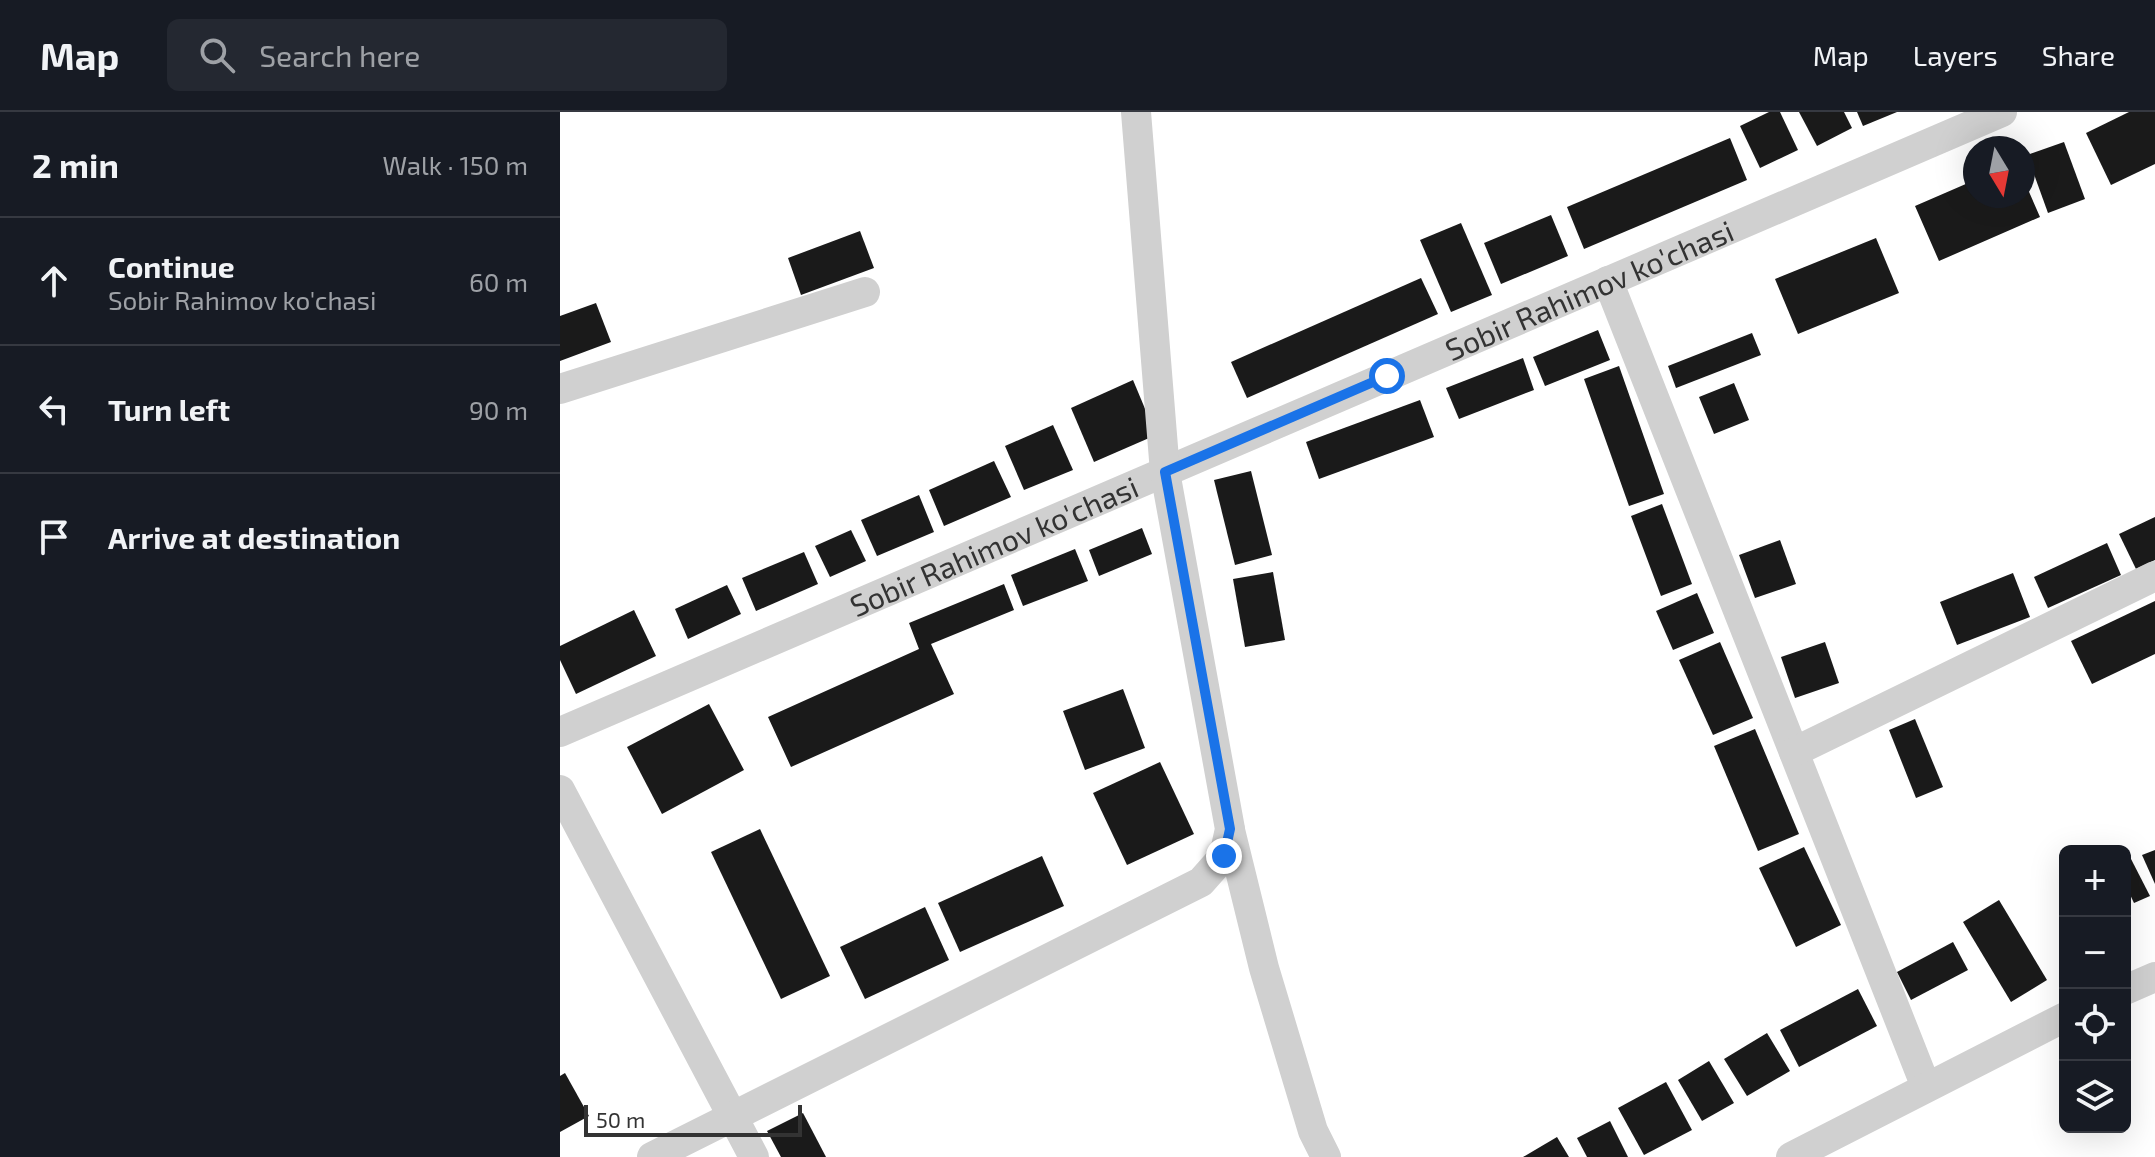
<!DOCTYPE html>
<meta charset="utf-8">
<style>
body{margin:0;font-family:"Exo 2",sans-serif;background:#242831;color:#f1f3f6}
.controls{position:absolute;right:24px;bottom:24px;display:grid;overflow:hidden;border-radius:12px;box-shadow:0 8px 32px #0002}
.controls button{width:72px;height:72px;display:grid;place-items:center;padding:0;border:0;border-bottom:2px solid #363941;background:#171b24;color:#f1f3f6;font:40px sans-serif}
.compass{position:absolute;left:1403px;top:24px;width:72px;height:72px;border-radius:50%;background:#171b24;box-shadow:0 8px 32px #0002;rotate:170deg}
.scale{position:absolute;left:24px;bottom:20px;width:218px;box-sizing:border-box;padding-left:8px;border:4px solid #333;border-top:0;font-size:22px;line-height:28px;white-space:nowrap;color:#333;-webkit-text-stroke:6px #fff;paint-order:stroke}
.stop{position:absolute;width:24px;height:24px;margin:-18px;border:6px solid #1a73e8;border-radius:50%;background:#fff}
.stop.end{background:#1a73e8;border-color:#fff;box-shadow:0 2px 8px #0008}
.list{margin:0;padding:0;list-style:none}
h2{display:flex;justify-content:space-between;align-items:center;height:104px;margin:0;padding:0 32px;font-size:34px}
h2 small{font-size:26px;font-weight:400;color:#9ea1a6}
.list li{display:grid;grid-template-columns:52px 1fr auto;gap:24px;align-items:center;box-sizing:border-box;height:128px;padding:0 32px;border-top:2px solid #363941}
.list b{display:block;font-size:30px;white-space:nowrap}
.list p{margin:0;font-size:26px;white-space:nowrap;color:#9ea1a6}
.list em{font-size:26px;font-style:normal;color:#9ea1a6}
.icon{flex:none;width:44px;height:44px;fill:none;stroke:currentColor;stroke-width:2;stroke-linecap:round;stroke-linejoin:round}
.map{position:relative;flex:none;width:1595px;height:1045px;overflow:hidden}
header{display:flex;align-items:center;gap:48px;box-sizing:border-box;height:112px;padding:0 40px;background:#171b24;border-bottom:2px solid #363941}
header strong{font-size:38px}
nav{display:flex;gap:44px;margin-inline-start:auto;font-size:28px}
.search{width:560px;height:72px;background:#242831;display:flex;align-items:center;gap:20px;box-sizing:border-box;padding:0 28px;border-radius:12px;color:#9ea1a6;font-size:30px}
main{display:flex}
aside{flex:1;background:#171b24}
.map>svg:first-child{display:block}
.building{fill:#1a1a1a}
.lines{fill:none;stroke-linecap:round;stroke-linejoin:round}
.minor{stroke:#d0d0d0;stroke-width:30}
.route{stroke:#1a73e8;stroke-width:10}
.labels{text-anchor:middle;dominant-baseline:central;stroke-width:8;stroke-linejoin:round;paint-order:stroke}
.street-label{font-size:30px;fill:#333;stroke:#fff}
</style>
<header>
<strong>Map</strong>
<div class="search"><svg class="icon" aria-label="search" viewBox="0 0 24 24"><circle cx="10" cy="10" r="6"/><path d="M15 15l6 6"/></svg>Search here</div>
<nav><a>Map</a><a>Layers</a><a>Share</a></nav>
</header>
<main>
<aside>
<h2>2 min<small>Walk · 150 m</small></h2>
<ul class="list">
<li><svg class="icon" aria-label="ahead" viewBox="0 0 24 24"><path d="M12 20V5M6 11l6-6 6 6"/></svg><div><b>Continue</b><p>Sobir Rahimov ko'chasi</p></div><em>60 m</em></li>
<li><svg class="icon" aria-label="left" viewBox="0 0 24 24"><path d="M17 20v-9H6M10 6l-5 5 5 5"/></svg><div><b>Turn left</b></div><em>90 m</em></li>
<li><svg class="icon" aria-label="arrive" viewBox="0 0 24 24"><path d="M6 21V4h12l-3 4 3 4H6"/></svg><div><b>Arrive at destination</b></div></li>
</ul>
</aside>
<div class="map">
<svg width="1595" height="1045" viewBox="0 0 1595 1045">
<rect width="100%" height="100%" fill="#fff"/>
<g class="building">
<path d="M1209,0H1220L1238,38L1200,56L1180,14Z"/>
<path d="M1239,0H1284L1292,16L1257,34Z"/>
<path d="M1297,0H1337L1303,14Z"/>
<path d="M1569,0H1595V52L1551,73L1526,21Z"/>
<path d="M1170,26L1187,68L1024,137L1007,95Z"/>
<path d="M1504,30L1525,87L1488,101L1467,43Z"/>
<path d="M1463,66L1480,105L1379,149L1355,94L1415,68V84H1463Z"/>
<path d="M991,103L1008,144L941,172L924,131Z"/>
<path d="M901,111L932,183L891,200L860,128Z"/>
<path d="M300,119L314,156L241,183L228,146Z"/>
<path d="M1316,126L1339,181L1238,222L1215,167Z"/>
<path d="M861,166L878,202L687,286L671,250Z"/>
<path d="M36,191L51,230L0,249V204Z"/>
<path d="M1038,218L1050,248L985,274L973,245Z"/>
<path d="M1192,221L1201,243L1116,276L1108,254Z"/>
<path d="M963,246L974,278L899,307L886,276Z"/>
<path d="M1059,254L1104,382L1069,394L1024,267Z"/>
<path d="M573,268L596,323L534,350L511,296Z"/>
<path d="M1174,271L1189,308L1154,322L1139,285Z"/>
<path d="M860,288L874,325L759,367L746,330Z"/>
<path d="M493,313L513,358L464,378L445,334Z"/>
<path d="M434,349L451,385L384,414L369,378Z"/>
<path d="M691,359L712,443L675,453L654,368Z"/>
<path d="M359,383L374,420L317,444L301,408Z"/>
<path d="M1102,392L1132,472L1101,484L1071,404Z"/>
<path d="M1595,405V448L1576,457L1559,422Z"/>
<path d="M582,416L592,442L539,464L529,438Z"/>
<path d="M291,418L306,449L270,465L255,434Z"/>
<path d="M1220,428L1236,472L1195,486L1179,443Z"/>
<path d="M1547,431L1561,463L1488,496L1474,465Z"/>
<path d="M515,437L528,469L463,494L451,463Z"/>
<path d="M244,440L258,472L196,499L182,466Z"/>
<path d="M713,460L725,528L685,535L673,467Z"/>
<path d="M1453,461L1470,505L1397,533L1380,490Z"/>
<path d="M444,472L454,498L371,532L394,582L231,655L208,605L359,537L349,511Z"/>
<path d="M167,473L181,502L128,527L115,497Z"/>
<path d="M1137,481L1154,521L1113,538L1096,499Z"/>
<path d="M1595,489V542L1532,572L1511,529Z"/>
<path d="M74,498L96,544L16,582L0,548V534Z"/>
<path d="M1160,530L1193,606L1153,623L1119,548Z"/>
<path d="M1265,530L1279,571L1235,586L1221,545Z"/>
<path d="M563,577L585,636L525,658L503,599Z"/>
<path d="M149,592L184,658L102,702L67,635Z"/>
<path d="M1355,607L1383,675L1356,686L1329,618Z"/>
<path d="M1195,617L1239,722L1198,739L1154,634Z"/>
<path d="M600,650L634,722L567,753L533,681Z"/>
<path d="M200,717L270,864L221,887L151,740Z"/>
<path d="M1244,735L1281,813L1236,835L1199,756Z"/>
<path d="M1595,738V772L1582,743Z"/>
<path d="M482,744L504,794L400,840L378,791Z"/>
<path d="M1570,745L1590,784L1574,791L1565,772V748Z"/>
<path d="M1439,788L1487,868L1451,890L1403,810Z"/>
<path d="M365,795L389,848L305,887L280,835Z"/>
<path d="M1393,830L1408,858L1351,888L1337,860Z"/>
<path d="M1298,877L1317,914L1239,955L1220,918Z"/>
<path d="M1207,921L1230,959L1187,984L1164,947Z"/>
<path d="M1149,949L1174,991L1142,1009L1118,968Z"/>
<path d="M5,961L29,1004L0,1020V964Z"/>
<path d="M1106,970L1132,1018L1084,1043L1058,996Z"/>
<path d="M243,1001L266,1045H221L207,1019Z"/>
<path d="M1050,1009L1068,1045H1027L1017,1026Z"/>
<path d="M997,1025L1009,1045H963Z"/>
</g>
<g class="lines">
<g class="minor">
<path d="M1048,169L1366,975"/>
<path d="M0,277L305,180"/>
<path id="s1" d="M0,620L1442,0"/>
<path d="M1234,640L1595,464"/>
<path d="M0,678L194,1045"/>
<path d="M670,718L704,856L753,1019L766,1045"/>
<path d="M1565,878L1595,865"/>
<path d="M92,1045L641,770L664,744L670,717L605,360L576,0"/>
<path d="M1231,1045L1505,905"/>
</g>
</g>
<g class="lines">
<path class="route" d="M664,744L670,717L605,360L827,264"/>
</g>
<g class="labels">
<g class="street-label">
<text stroke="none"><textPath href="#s1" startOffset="1120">Sobir Rahimov ko'chasi</textPath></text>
<text stroke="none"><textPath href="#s1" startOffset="472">Sobir Rahimov ko'chasi</textPath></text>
</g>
</g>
</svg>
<div class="controls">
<button>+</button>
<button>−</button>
<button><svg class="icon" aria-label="locate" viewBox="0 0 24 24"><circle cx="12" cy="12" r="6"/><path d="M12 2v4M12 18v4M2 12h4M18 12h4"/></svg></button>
<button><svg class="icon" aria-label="layers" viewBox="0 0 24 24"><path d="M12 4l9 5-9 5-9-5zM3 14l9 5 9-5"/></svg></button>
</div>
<svg class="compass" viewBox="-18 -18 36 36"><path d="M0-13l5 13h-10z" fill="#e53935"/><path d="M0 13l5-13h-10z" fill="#9ea1a6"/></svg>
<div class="scale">50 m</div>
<div class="stop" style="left:827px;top:264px"></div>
<div class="stop end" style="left:664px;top:744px"></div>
</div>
</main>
